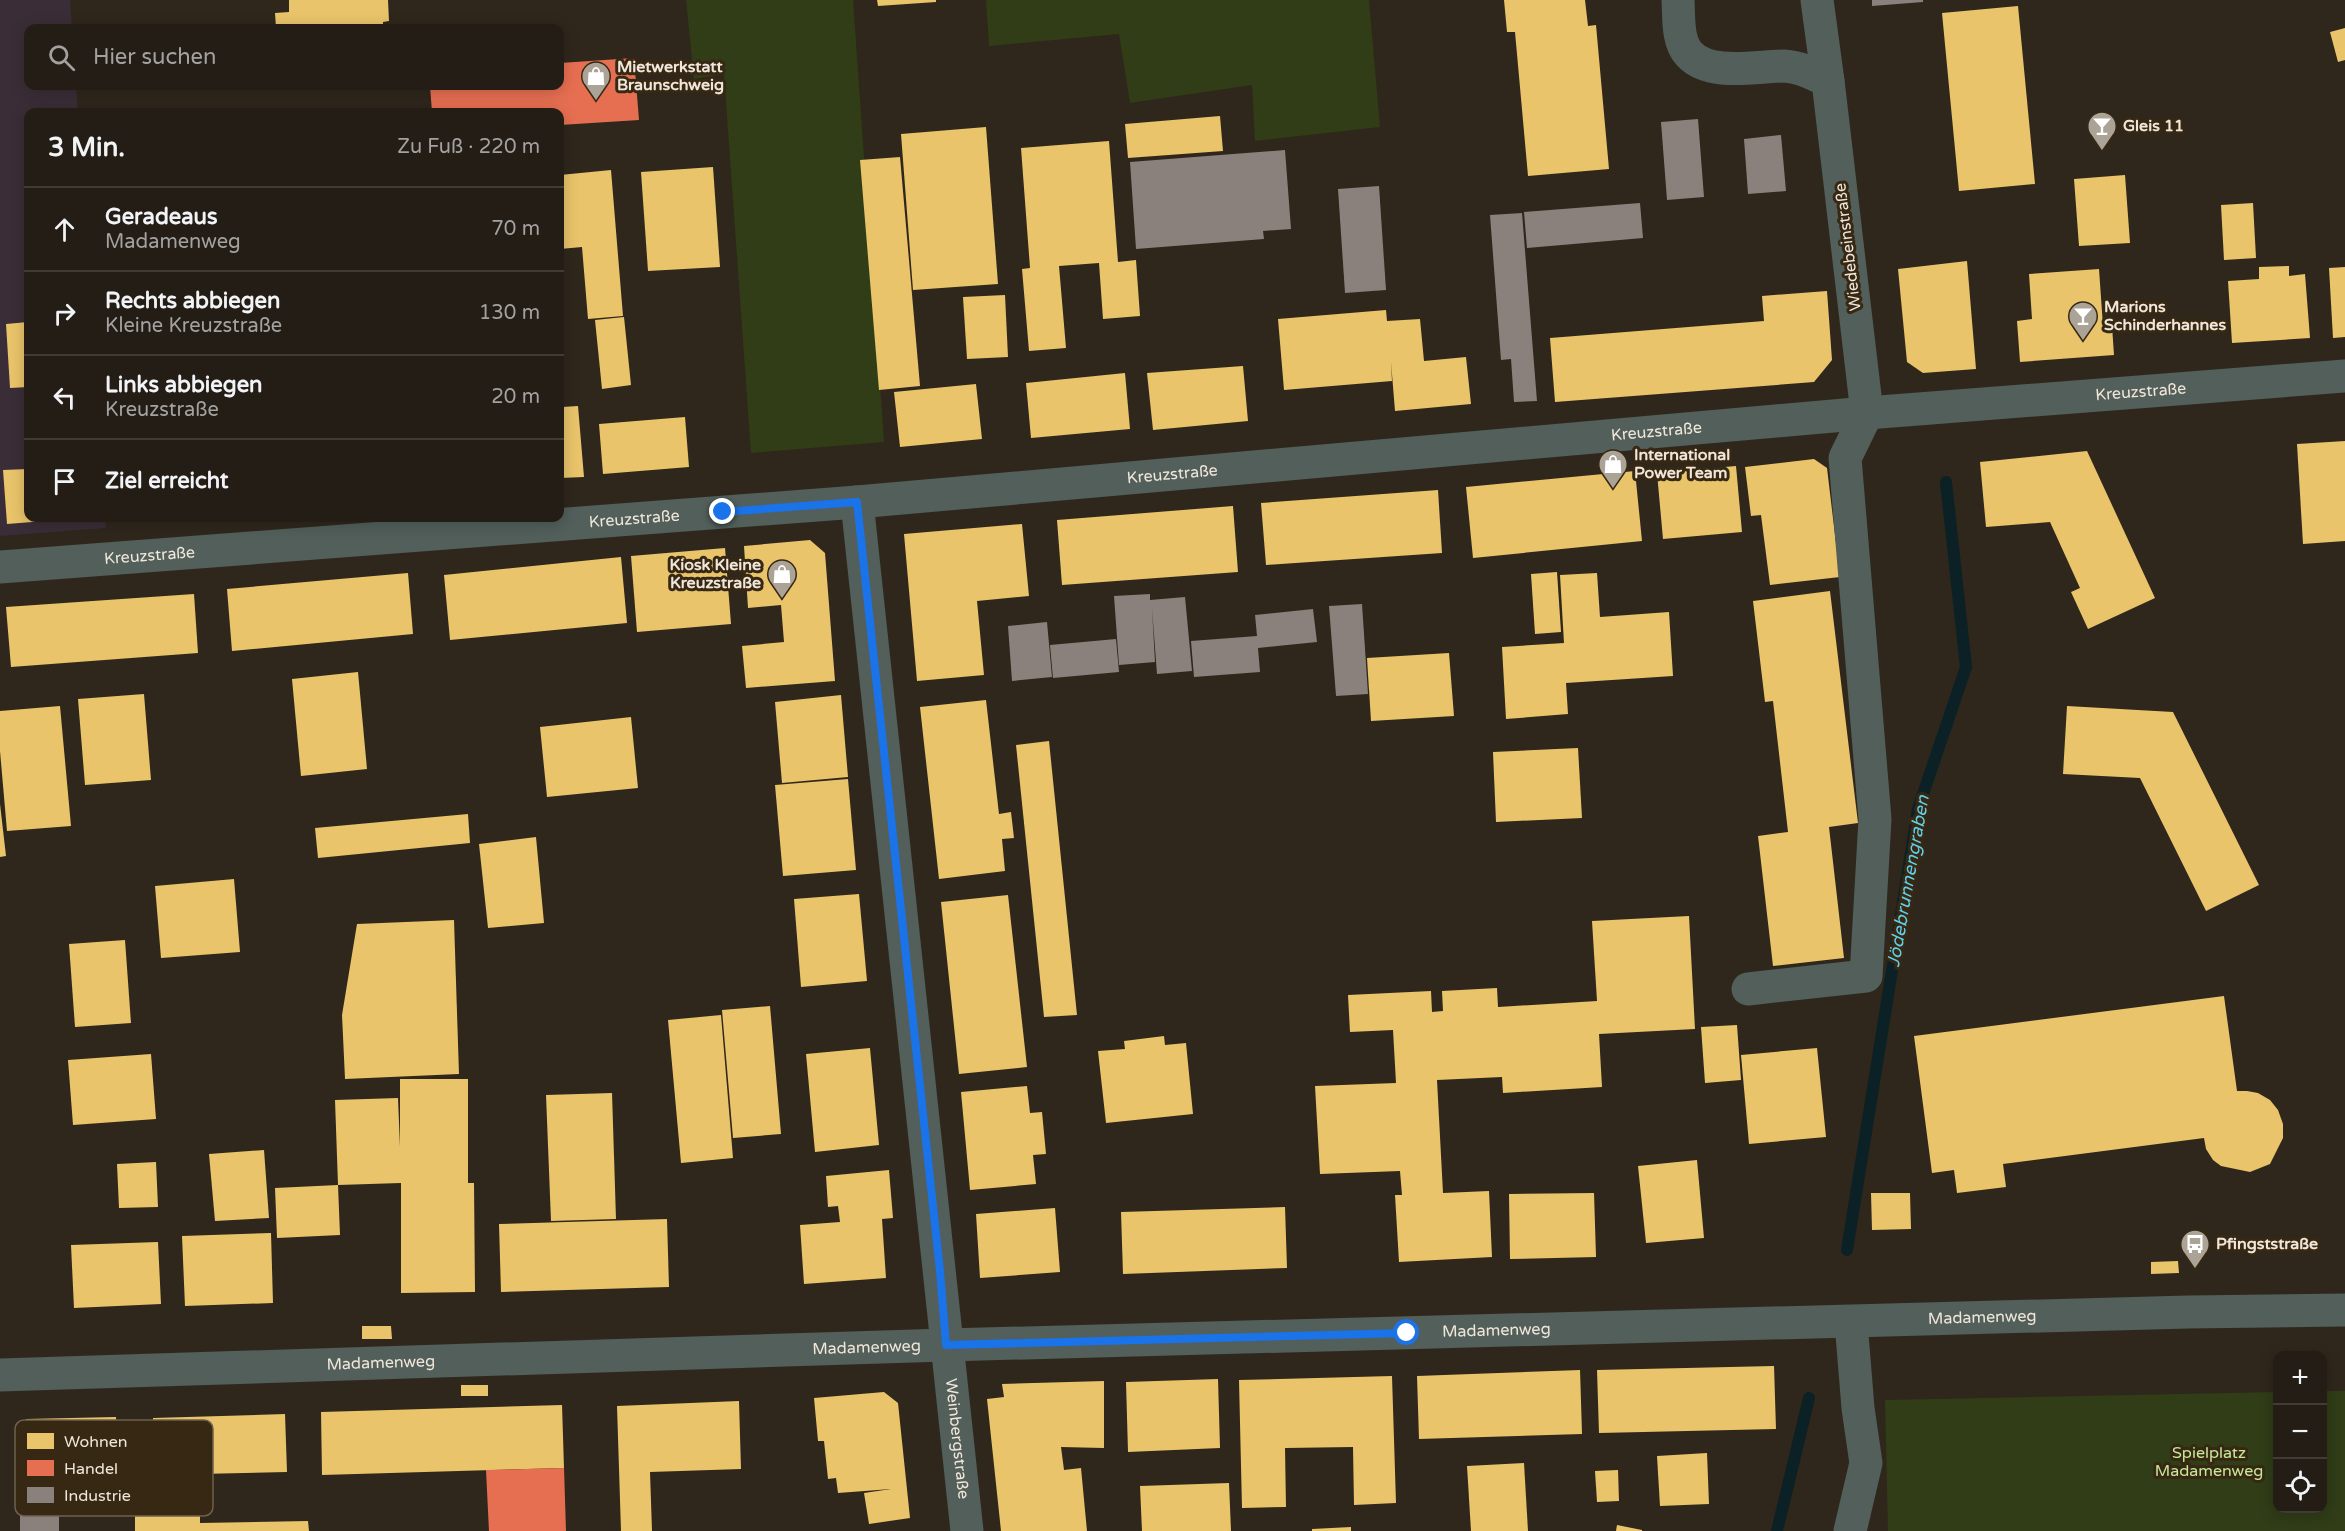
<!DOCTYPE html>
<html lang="de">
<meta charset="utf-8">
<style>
body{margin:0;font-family:"Varela Round",sans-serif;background:#2b261e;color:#f1f3f6}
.controls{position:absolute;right:18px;bottom:18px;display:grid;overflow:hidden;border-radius:12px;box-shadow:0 3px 15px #0003}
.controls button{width:54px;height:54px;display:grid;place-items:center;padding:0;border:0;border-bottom:2px solid #403b34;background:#231d15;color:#f1f3f6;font:30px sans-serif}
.stop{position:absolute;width:18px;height:18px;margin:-14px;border:4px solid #1a73e8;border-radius:50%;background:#fff}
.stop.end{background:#1a73e8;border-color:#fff;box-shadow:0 2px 6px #0008}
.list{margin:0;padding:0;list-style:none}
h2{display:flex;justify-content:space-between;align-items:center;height:78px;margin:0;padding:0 24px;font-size:26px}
h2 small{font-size:20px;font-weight:400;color:#a3a2a0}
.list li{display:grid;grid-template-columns:39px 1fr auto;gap:18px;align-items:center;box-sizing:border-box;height:84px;padding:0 24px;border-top:2px solid #403b34}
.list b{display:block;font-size:22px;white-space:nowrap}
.list p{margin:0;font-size:20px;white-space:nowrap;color:#a3a2a0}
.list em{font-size:20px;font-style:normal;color:#a3a2a0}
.icon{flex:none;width:33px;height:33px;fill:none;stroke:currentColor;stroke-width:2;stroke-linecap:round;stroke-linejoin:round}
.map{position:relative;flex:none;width:2345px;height:1531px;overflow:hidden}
.search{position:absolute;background:#231d15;box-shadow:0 3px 15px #0003;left:24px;top:24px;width:540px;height:66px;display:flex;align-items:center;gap:15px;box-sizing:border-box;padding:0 21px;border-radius:12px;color:#a3a2a0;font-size:22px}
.panel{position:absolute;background:#231d15;box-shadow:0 3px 15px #0003;left:24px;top:108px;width:540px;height:414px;border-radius:12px}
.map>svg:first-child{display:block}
.industrial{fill:#3a2d37}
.green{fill:#303d17}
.homes{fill:#e9c46a}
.shops{fill:#e76f51}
.industry{fill:#8a817c}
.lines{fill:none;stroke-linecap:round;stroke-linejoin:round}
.stream{stroke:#0c2125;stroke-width:12}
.minor{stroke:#525f5a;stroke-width:33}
.route{stroke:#1a73e8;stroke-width:8}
.labels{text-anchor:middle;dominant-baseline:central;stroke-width:6;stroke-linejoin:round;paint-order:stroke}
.poi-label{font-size:16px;font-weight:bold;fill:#f0e6d9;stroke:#372814;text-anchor:start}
.street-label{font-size:16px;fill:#f0e6d9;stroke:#372814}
.park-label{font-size:16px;fill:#c7e899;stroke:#372814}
.water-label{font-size:18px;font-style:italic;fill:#5fcfeb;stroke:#372814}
.key{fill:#372814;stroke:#6e614f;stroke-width:1.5}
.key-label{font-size:16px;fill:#f0e6d9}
</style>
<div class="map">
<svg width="2345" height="1531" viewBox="0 0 2345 1531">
<rect width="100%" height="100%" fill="#2f271c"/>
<path class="industrial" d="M0,0H70L72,28H28V86H76L78,112H28V518H105L106,528L0,536Z"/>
<g class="green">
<path d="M686,0H853L884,442L751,453L724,74L694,79Z"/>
<path d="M986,0H1369L1380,127L1255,141L1252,85L1130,103L1119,34L989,46Z"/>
<path d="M2323,1391H2345V1531H1888L1885,1400L2277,1392L2278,1508H2322Z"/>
</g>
<g class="homes">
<path d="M289,0H388L389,21L383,22V28H276L275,13L289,12Z"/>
<path d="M877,0H936V2L878,6Z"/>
<path d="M1504,0H1585L1588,26L1596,25L1609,169L1528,176L1515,32H1507Z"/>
<path d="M2018,6L2035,184L1959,191L1942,13Z"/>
<path d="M2345,28V60L2338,62L2330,32Z"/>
<path d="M1220,116L1223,151L1128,158L1125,124Z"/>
<path d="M986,127L998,284L913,290L901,134Z"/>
<path d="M1109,141L1118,262L1136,260L1140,316L1103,319L1099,263L1059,266L1066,348L1029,351L1022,269L1030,268L1021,148Z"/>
<path d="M900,157L920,386L879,390L860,160Z"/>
<path d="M713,167L720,267L648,271L641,172Z"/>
<path d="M611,170L623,316L588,319L582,247L560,249V175Z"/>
<path d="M2125,175L2130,243L2079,246L2074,179Z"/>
<path d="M2253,203L2256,258L2224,260L2221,205Z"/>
<path d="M1967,261L1976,369L1923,373L1907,362L1898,269Z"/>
<path d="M2289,266V276L2305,274L2310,338L2232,343L2228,281L2259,279V267Z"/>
<path d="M2345,267V337L2333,338L2329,268Z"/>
<path d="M2099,269L2103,326H2112L2114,355L2020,362L2017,321L2032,319L2029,274Z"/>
<path d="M1827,291L1832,360L1814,382L1555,402L1550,338L1764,321L1762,296Z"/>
<path d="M1005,295L1008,357L967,359L963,297Z"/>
<path d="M1386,310L1387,321L1420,319L1424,361L1466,357L1471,404L1395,411L1391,362L1392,381L1284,390L1278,319Z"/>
<path d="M624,317L631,385L602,389L595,320Z"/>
<path d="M28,322V387L10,388L6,324Z"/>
<path d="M1243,366L1248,421L1153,430L1147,373Z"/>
<path d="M1125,373L1130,429L1031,438L1026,383Z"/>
<path d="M976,384L982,439L900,447L894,392Z"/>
<path d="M560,398H561L562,407L578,406L584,477L560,478Z"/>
<path d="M685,417L689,467L603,474L599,424Z"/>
<path d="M2345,441V541L2303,544L2297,444Z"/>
<path d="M2087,451L2155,598L2088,629L2071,592L2080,588L2050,522L1986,527L1980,462Z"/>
<path d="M1814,459L1827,468L1840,577L1770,585L1761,515L1751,516L1745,467Z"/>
<path d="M1736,466L1742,532L1663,539L1657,473Z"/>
<path d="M28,469V518H70V519L7,524L3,470Z"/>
<path d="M1635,471L1642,541L1473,558L1466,487Z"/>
<path d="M1438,490L1442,553L1266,565L1261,503Z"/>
<path d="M1233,506L1238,572L1062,585L1057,520Z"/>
<path d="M1022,524L1029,596L977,601L984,675L917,681L904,534Z"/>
<path d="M810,540L825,553L835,681L746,688L742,646L784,642L781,605L748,608L744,546Z"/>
<path d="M725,548L731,624L637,632L631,556Z"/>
<path d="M621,557L627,623L450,640L444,575Z"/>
<path d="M1557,572L1561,632L1535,634L1531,574Z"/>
<path d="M408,573L413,634L232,651L227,589Z"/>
<path d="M1597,573L1600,617L1669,612L1673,676L1566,683L1568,714L1506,719L1502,647L1564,643L1560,575Z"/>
<path d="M1830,591L1858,823L1829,827L1844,958L1773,966L1758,836L1788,832L1773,701L1765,702L1753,601Z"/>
<path d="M194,594L198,653L11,667L6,607Z"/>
<path d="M1449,653L1454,716L1371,721L1367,658Z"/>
<path d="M358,672L367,769L301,776L292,679Z"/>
<path d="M144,694L151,780L85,785L78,699Z"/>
<path d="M841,695L848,777L782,783L775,702Z"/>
<path d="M986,700L999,814L1011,812L1014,838L1002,839L1005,871L939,879L920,707Z"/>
<path d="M60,706L71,826L7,831L0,751V711Z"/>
<path d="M2067,706L2173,712L2259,885L2206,911L2140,778L2063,774Z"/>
<path d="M631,717L638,788L547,797L540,727Z"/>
<path d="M1049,741L1077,1015L1044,1017L1016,745Z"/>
<path d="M1578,748L1582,818L1496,822L1493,752Z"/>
<path d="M848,779L856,870L783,876L775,785Z"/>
<path d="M0,804L6,856L0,857Z"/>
<path d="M468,814L470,843L318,858L315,828Z"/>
<path d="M536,837L544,923L488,928L479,844Z"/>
<path d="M234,879L240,952L161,958L155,886Z"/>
<path d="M859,894L867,981L801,987L794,899Z"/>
<path d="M1008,895L1027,1067L959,1074L941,902Z"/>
<path d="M1689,916L1695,1029L1599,1034L1602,1087L1503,1093L1502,1077L1437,1080L1443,1193L1489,1191L1492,1257L1399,1262L1395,1195H1402L1400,1171L1320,1174L1315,1086L1396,1083L1393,1030L1350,1032L1348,995L1431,991L1432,1012L1443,1011L1442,991L1497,988L1498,1007L1597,1001L1592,921Z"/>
<path d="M454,920L459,1074L345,1079L342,1015L357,924Z"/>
<path d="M125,940L131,1023L75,1027L69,944Z"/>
<path d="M2224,996L2237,1091H2247L2258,1093L2270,1100L2278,1110L2283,1124V1138L2270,1164L2250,1172L2221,1166L2213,1160L2206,1149L2204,1138L2003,1164L2006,1187L1957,1193L1954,1170L1932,1173L1914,1036Z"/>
<path d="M770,1006L781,1134L733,1138L722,1010Z"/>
<path d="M721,1015L733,1158L681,1163L668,1020Z"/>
<path d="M1737,1025L1741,1080L1705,1083L1701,1027Z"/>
<path d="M1164,1036L1165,1045L1186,1043L1193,1114L1106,1123L1098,1051L1125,1049L1124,1041Z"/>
<path d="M870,1048L879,1145L815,1152L806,1054Z"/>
<path d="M1817,1048L1826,1137L1749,1144L1741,1055Z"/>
<path d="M151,1054L156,1119L73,1125L68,1060Z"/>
<path d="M400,1079H468V1183H474L475,1292L401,1293V1183L338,1185L335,1100L398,1098L400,1147Z"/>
<path d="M1027,1086L1030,1113L1042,1112L1046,1154L1033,1155L1036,1184L970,1190L961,1092Z"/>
<path d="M612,1093L616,1219L551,1221L546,1095Z"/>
<path d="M264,1150L269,1218L215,1221L209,1154Z"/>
<path d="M1697,1160L1704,1238L1646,1243L1638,1166Z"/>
<path d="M156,1162L158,1207L119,1208L117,1164Z"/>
<path d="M889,1170L893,1218L882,1219L886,1278L804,1284L800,1225L840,1222L838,1206L828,1207L826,1176Z"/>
<path d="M338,1185L340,1235L277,1238L275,1188Z"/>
<path d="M1594,1193L1596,1257L1510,1259L1509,1194Z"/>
<path d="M1871,1193H1910L1911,1229L1872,1230Z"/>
<path d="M1285,1207L1287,1268L1123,1274L1121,1212Z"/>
<path d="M1055,1208L1060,1272L980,1278L976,1214Z"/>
<path d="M667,1219L669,1287L501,1292L499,1224Z"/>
<path d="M271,1233L273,1303L185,1306L182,1236Z"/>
<path d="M158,1242L161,1304L74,1308L71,1245Z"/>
<path d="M2178,1261L2179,1273L2151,1274V1262Z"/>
<path d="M362,1326H391L392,1339H362Z"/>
<path d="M1774,1366L1776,1429L1599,1433L1597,1370Z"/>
<path d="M1580,1370L1582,1434L1419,1439L1417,1376Z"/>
<path d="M1392,1376L1396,1503L1354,1505L1353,1447L1285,1448L1286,1507L1242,1508L1239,1380Z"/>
<path d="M1218,1379L1220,1448L1128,1452L1126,1382Z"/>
<path d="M1104,1381V1448L1061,1447L1064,1470L1081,1468L1087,1531H1001L987,1399L1004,1397L1002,1384Z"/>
<rect x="461" y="1385" width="27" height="11"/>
<path d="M884,1392L898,1403L910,1518L869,1524L864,1493L891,1489L838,1493L836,1478L828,1479L824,1441H818L814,1398Z"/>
<path d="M739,1401L741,1469L650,1472L652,1531H621L617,1406Z"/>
<path d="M562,1405L564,1468L322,1475L321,1412Z"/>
<path d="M285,1414L287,1472L154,1475L153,1418Z"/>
<path d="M116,1417L118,1486L27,1489L26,1419Z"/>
<path d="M1707,1453L1709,1504L1660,1506L1657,1456Z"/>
<path d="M1524,1463L1528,1531H1471L1467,1466Z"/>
<path d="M1618,1470L1619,1501L1597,1502L1595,1471Z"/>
<path d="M1229,1483L1231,1531H1142L1140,1486Z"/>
<path d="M200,1511V1523L308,1521L309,1531H135V1512Z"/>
<path d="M1617,1525L1642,1530V1531H1616Z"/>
<path d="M1351,1527V1531H1312V1529Z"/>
</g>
<g class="shops">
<path d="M634,58L639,120L560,125V112H432L430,86H560V63Z"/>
<path d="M564,1468L566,1531H489L486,1470Z"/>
</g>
<g class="industry">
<path d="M1872,0H1923V2L1872,6Z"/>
<path d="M1698,119L1704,197L1667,200L1661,122Z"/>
<path d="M1781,135L1786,191L1748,194L1744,139Z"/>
<path d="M1285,150L1291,229L1263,231L1264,239L1136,249L1130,162Z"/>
<path d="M1379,186L1386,290L1345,293L1338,189Z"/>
<path d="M1640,203L1643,238L1527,248L1524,212Z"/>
<path d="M1522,213L1537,401L1514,402L1511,359L1501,360L1490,215Z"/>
<path d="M1150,594V600L1185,597L1192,671L1157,674L1152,608L1155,662L1119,665L1114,596Z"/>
<path d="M1362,604L1368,694L1336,696L1329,606Z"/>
<path d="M1313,609L1317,642L1258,648L1260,672L1194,677L1191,641L1257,636L1255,615Z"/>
<path d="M1047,622L1052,677L1012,681L1008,626Z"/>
<path d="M1116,639L1119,672L1053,678L1050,645Z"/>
<path d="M59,1514V1531H20V1515Z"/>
</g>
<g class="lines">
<g class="stream">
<path d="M1847,1250L1918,809L1966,667L1946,482"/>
<path d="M1777,1531L1809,1398"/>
</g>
<g class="minor">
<path d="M1678,0C1679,17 1677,41 1689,54C1710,77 1757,66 1784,66C1800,67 1814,74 1828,81L1817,0"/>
<path id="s1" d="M857,502L967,1531"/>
<path id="s2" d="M0,567L857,502L1867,413L2345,376"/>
<path d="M1748,989L1866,976L1875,819L1845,458L1867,413L1828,81"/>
<path id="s3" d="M0,1375L946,1345L2188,1312L2345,1310"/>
<path d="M1850,1531L1866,1463L1858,1408L1851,1322"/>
</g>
</g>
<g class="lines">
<path class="route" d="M723,512L857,502L940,1271L946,1345L1407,1333"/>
</g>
<defs>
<g id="shop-pin" transform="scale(1.5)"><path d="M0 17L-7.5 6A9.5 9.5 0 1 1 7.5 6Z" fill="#aca397" stroke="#372814"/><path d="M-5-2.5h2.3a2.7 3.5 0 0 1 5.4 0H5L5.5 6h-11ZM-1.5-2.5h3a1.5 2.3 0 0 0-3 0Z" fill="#fff"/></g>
<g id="bar-pin" transform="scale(1.5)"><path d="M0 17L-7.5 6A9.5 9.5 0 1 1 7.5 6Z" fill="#aca397" stroke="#372814"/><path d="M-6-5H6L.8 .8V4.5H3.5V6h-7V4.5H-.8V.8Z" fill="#fff"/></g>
<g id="bus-pin" transform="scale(1.5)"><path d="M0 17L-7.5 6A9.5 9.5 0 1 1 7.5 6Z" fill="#aca397" stroke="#372814"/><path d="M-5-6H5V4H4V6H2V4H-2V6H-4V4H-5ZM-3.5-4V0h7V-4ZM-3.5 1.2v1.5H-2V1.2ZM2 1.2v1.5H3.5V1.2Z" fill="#fff"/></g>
</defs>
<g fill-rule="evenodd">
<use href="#shop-pin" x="596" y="76"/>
<use href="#bar-pin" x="2102" y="126"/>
<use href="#bar-pin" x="2083" y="316"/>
<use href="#shop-pin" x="1613" y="464"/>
<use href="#shop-pin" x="782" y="574"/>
<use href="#bus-pin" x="2195" y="1244"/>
</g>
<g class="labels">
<g class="poi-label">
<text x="617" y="67">Mietwerkstatt<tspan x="617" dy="18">Braunschweig</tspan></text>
<text x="2123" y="126">Gleis 11</text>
<text x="2104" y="307">Marions<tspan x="2104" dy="18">Schinderhannes</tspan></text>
<text x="1634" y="455">International<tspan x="1634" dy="18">Power Team</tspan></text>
<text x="761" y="565" text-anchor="end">Kiosk Kleine<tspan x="761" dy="18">Kreuzstraße</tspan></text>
<text x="2216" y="1244">Pfingststraße</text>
</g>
<g class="street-label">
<text transform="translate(1848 247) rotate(-97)">Wiedebeinstraße</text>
<text stroke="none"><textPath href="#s2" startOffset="2148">Kreuzstraße</textPath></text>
<text stroke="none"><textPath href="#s2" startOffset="1662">Kreuzstraße</textPath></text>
<text stroke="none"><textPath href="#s2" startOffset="1176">Kreuzstraße</textPath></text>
<text stroke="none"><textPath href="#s2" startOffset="636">Kreuzstraße</textPath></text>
<text stroke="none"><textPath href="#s2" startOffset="150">Kreuzstraße</textPath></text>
<text stroke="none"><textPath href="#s3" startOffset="1983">Madamenweg</textPath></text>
<text stroke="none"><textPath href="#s3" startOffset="1497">Madamenweg</textPath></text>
<text stroke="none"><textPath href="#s3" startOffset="867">Madamenweg</textPath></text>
<text stroke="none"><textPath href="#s3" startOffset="381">Madamenweg</textPath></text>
<text stroke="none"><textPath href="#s1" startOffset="942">Weinbergstraße</textPath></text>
</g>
<g class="park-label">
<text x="2209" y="1453">Spielplatz<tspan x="2209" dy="18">Madamenweg</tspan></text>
</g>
<g class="water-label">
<text transform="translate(1908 881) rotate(-80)">Jödebrunnengraben</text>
</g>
</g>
<rect x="15" y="1420" width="198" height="96" rx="9" class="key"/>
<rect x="27" y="1433" width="27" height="16" fill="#e9c46a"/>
<rect x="27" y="1460" width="27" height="16" fill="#e76f51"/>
<rect x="27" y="1487" width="27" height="16" fill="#8a817c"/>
<g class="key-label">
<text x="64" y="1447">Wohnen</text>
<text x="64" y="1474">Handel</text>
<text x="64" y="1501">Industrie</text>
</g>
</svg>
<div class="controls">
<button>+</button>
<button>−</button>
<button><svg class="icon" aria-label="locate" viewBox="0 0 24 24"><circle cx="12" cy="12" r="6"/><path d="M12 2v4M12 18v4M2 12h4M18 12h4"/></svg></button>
</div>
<div class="stop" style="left:1407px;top:1333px"></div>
<div class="stop end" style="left:723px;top:512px"></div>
<div class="search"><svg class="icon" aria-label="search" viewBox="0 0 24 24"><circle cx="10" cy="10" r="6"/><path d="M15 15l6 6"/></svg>Hier suchen</div>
<section class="panel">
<h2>3 Min.<small>Zu Fuß · 220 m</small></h2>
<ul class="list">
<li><svg class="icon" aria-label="ahead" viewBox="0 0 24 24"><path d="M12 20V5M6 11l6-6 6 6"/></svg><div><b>Geradeaus</b><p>Madamenweg</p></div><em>70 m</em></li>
<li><svg class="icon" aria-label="right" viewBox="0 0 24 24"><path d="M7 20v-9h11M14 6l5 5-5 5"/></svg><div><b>Rechts abbiegen</b><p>Kleine Kreuzstraße</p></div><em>130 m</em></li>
<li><svg class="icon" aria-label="left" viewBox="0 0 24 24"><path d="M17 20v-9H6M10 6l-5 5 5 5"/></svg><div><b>Links abbiegen</b><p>Kreuzstraße</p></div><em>20 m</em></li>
<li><svg class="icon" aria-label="arrive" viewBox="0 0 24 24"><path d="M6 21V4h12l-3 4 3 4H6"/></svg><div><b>Ziel erreicht</b></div></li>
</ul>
</section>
</div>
